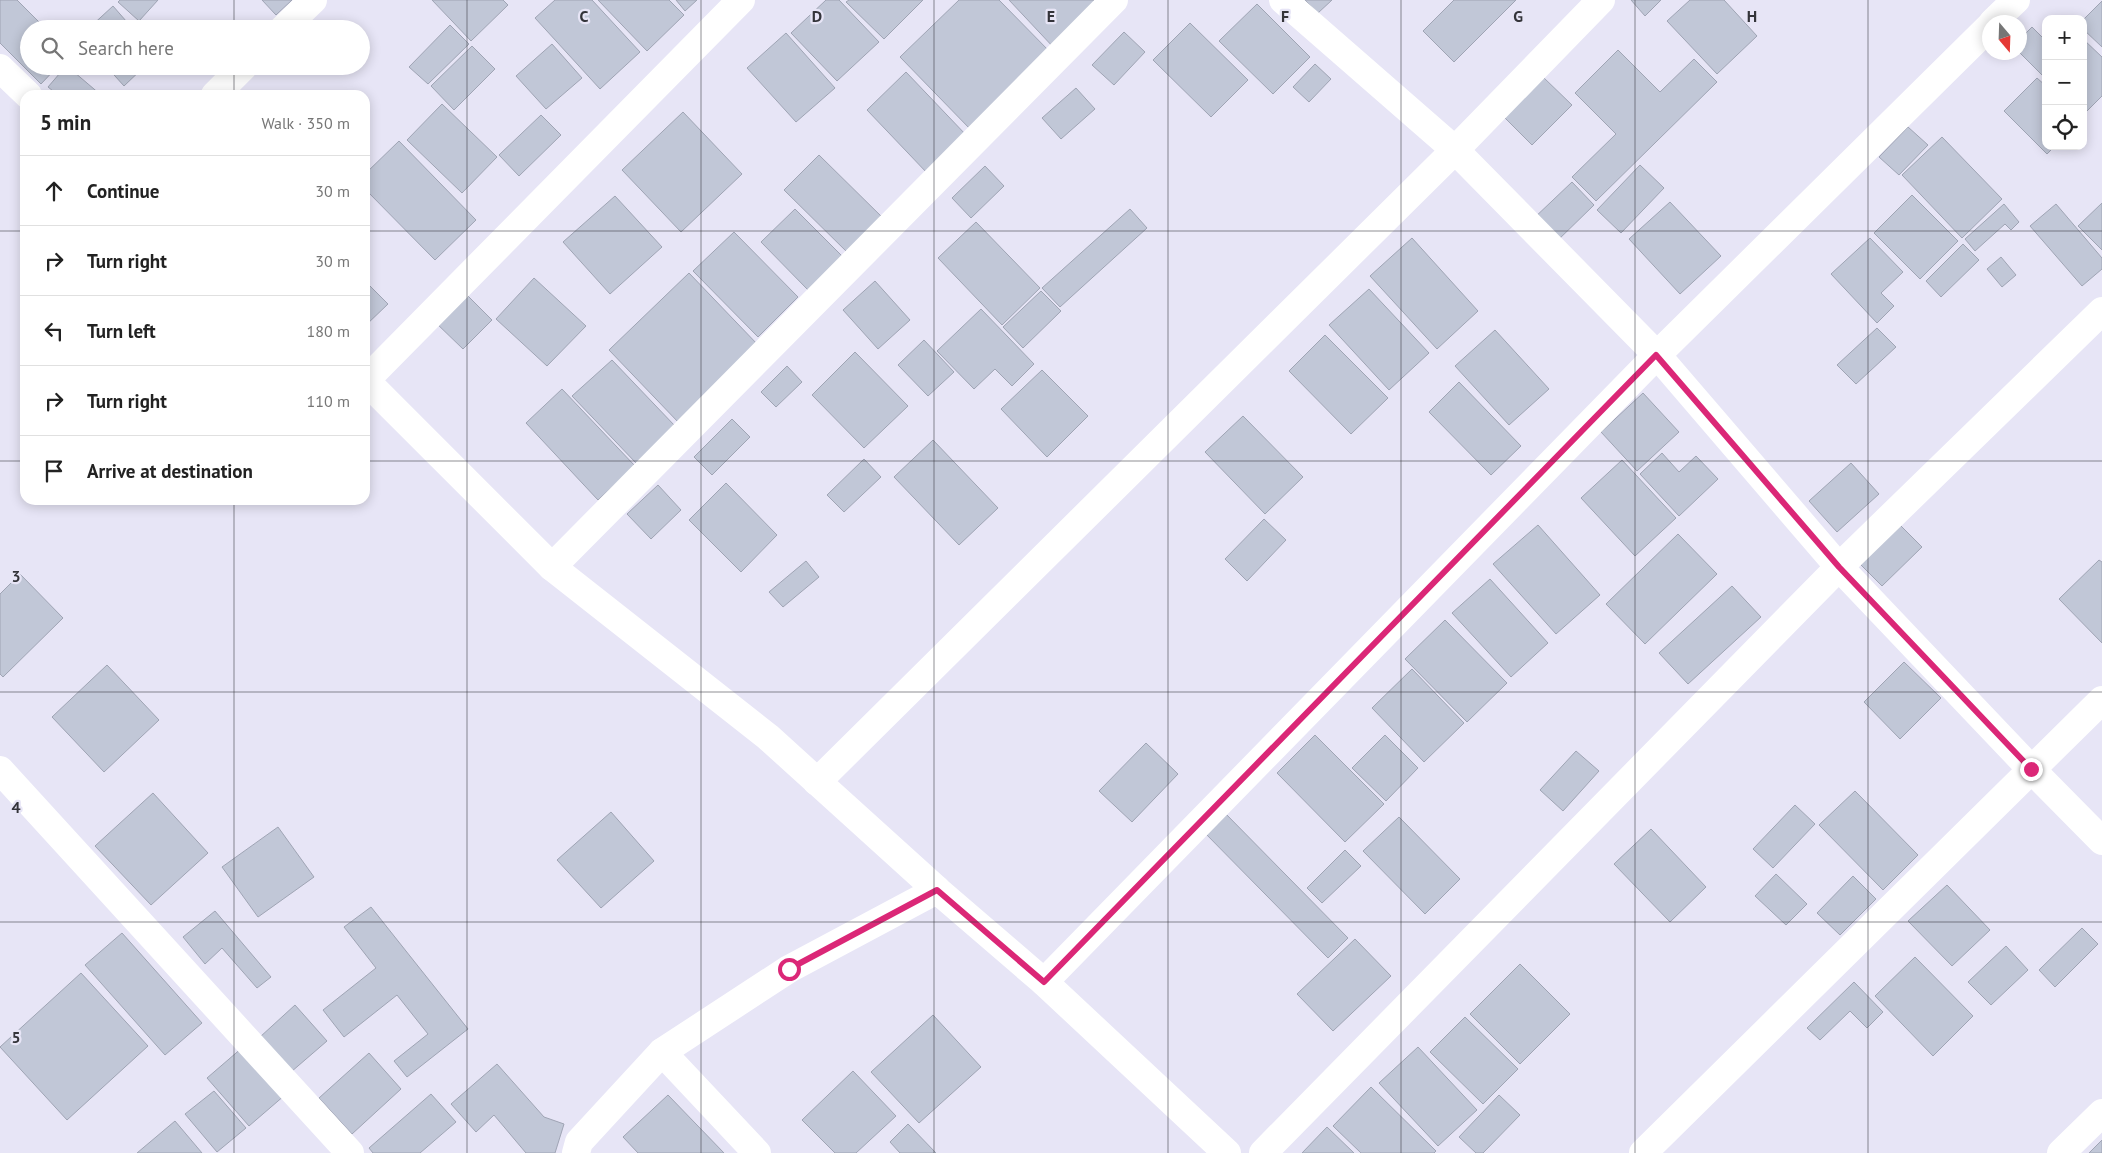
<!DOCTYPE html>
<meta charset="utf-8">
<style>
body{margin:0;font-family:"PT Sans",sans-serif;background:#f2f2f2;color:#222}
.controls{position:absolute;right:15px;top:15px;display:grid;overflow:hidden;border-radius:10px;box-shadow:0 2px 12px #0003}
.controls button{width:45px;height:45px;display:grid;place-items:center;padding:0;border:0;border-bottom:1px solid #e0e0e0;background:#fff;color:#222;font:25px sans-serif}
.compass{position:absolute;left:1982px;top:15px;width:45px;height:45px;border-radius:50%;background:#fff;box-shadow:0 2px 12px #0003;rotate:161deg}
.stop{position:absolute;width:15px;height:15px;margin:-11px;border:4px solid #db2777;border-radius:50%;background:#fff}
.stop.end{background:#db2777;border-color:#fff;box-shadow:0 1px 5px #0008}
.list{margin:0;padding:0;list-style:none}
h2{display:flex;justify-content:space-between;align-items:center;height:65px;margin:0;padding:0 20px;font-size:21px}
h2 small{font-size:16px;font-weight:400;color:#767676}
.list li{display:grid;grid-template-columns:32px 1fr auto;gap:15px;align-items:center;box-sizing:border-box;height:70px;padding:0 20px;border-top:1px solid #e0e0e0}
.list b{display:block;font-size:19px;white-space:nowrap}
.list em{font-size:16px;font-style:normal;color:#767676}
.icon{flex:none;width:28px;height:28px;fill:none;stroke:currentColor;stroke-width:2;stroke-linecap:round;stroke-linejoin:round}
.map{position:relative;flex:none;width:2102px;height:1153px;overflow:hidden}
.search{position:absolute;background:#fff;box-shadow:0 2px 12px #0003;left:20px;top:20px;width:350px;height:55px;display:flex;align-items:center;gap:12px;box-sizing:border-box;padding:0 18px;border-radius:28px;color:#767676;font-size:19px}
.panel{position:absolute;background:#fff;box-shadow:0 2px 12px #0003;left:20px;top:90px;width:350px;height:415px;border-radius:15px}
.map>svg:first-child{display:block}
.building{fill:#c1c7d7;stroke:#9fa4b4}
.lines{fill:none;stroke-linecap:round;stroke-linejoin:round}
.street{stroke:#fff;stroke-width:28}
.route{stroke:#db2777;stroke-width:6}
.grid{fill:none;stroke:#34343a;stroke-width:1;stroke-opacity:0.55}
.grid-label{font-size:16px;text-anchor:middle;font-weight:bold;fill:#34343a;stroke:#e7e5f6;stroke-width:4.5;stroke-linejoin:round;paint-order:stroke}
</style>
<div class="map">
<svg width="2102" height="1153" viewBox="0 0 2102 1153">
<rect width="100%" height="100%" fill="#e7e5f6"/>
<g class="building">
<path d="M0,0H17L46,29H29V66H58L41,84L0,43Z"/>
<path d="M120,0H158L139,21L118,2Z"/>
<path d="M262,0H292L276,15Z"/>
<path d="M432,0H503L508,5L471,41Z"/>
<path d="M555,0H592L640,52L600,89L535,18Z"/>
<path d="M598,0H669L684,15L647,51Z"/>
<path d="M676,0H697L685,11Z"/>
<path d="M826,0H839L879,42L837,81L791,33Z"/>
<path d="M849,0H923L884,39L846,2Z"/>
<path d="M959,0H999L1051,53L971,130L900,57Z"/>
<path d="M1009,0H1093L1099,7L1055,49Z"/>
<path d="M1305,0H1332L1318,13Z"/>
<path d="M1454,0H1516L1454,62L1423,31Z"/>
<path d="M1631,0H1661L1645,16Z"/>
<path d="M1690,0H1724L1757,36L1717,74L1667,21Z"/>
<path d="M2102,1V47L2083,29V20Z"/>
<path d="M1257,4L1310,57L1273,94L1219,41Z"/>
<path d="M113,6L133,29H88Z"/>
<path d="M1190,23L1248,80L1211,117L1153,60Z"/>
<path d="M450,25L469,44L428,84L409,67Z"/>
<path d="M2032,27L2046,41V79L2019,52L2020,39Z"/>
<path d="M1124,32L1145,52L1114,85L1092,65Z"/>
<path d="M786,33L835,88L796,122L747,68Z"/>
<path d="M2083,39L2102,57V96L2083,115Z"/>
<path d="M552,44L582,78L546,109L516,76Z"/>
<path d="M472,46L495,69L454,110L431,86Z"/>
<path d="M1618,50L1660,92L1694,59L1717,82L1596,201L1572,177L1616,134L1575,93Z"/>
<path d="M1315,64L1331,79L1309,102L1293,87Z"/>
<path d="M66,66H67L101,95H58L48,87Z"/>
<path d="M106,66H145L124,86Z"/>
<path d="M906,72L967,136L928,174L867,110Z"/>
<path d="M1543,77L1572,105L1532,145L1503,116Z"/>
<path d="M2037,78L2046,86V146H2055L2047,154L2004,111Z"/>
<path d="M1076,88L1095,109L1061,139L1042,118Z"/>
<path d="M442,104L497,157L462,193L407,140Z"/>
<path d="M683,112L742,174L681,232L622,170Z"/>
<path d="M541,115L561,135L519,176L499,155Z"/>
<path d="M1908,127L1928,145L1899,175L1879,157Z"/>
<path d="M1942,137L2002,199L1962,238L1902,175Z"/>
<path d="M399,141L476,220L435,260L365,189V174Z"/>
<path d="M819,155L884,219L849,254L784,190Z"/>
<path d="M1640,165L1664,188L1621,233L1597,210Z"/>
<path d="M985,166L1004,186L971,218L952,198Z"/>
<path d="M1572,182L1594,205L1555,243L1532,220Z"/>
<path d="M1912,195L1958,241L1920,279L1874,233Z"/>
<path d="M615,196L662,247L610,294L563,242Z"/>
<path d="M1670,202L1721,256L1680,294L1629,239Z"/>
<path d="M2102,203V250L2078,226Z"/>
<path d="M2004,204L2019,222L2011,230L2005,224L1975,251L1965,239Z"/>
<path d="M2056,204L2102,258V269L2082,286L2030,226Z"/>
<path d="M795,209L843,257L808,290L761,242Z"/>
<path d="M1130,209L1147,228L1060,307L1042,288Z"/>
<path d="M976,222L1040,288L1002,325L938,258Z"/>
<path d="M734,232L798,297L758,337L693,271Z"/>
<path d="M1412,238L1478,311L1437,349L1370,276Z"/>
<path d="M1870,238L1903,272L1881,293L1894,306L1877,323L1831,274Z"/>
<path d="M1963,244L1979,260L1941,297L1926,281Z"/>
<path d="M2001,257L2016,275L2002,287L1987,269Z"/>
<path d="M689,273L759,346L679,423L609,350Z"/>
<path d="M534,278L586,326L547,366L496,319Z"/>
<path d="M365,281L388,304L365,326Z"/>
<path d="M875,281L910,320L878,349L843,310Z"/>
<path d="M1369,289L1429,353L1389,390L1329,325Z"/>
<path d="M1041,291L1061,311L1023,348L1003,327Z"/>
<path d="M464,292L492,320L463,349L434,321Z"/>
<path d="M981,309L1034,364L1012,386L995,369L974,389L937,351Z"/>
<path d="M1877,328L1896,347L1856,384L1837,365Z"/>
<path d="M1495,330L1549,389L1509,425L1455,366Z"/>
<path d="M1325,335L1388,398L1351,434L1289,371Z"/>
<path d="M924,340L954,372L928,396L898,365Z"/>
<path d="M855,352L908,406L864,448L812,395Z"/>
<path d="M612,360L675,426L636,463L572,396Z"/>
<path d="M787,366L802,382L776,407L761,392Z"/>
<path d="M1042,370L1088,416L1047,457L1001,409Z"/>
<path d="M1459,382L1521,446L1491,475L1429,412Z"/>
<path d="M562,389L635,466L598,500L526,423Z"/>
<path d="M1643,393L1679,432L1637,471L1601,432Z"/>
<path d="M1243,416L1303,477L1265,514L1205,452Z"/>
<path d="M732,419L750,437L712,475L694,457Z"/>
<path d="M933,440L998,508L959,545L894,477Z"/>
<path d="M1662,453L1679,472L1696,456L1718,479L1679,516L1640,474Z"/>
<path d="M864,459L881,477L844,512L827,495Z"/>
<path d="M1622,460L1676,518L1635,556L1581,498Z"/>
<path d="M1851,463L1879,494L1837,532L1809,501Z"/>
<path d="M726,483L777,535L741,572L689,520Z"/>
<path d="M658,485L681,510L651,539L627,514Z"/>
<path d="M1264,519L1286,540L1247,581L1225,559Z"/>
<path d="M1538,525L1600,595L1556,634L1493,564Z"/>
<path d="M1900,525L1922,547L1882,586L1860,564Z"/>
<path d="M1678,534L1717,574L1645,644L1606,604Z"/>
<path d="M2099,560L2102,562V643L2059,599Z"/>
<path d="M806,561L819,577L783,607L769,592Z"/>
<path d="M20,574L63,618L3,677L0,674V594Z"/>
<path d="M1490,579L1548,643L1511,677L1452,613Z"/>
<path d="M1732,586L1761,617L1688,684L1659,653Z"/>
<path d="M1445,620L1507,683L1467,722L1405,659Z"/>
<path d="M1904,662L1941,698L1900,739L1864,702Z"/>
<path d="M107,665L159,720L104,772L52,717Z"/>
<path d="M1412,669L1464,723L1424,762L1372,708Z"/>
<path d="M1315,735L1384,804L1345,842L1277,773Z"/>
<path d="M1385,735L1418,768L1386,801L1352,768Z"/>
<path d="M1146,743L1178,774L1132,822L1099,791Z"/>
<path d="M1576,751L1599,771L1563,811L1540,790Z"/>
<path d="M1855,791L1918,855L1883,890L1819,825Z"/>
<path d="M153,793L208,853L151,905L95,846Z"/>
<path d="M1795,805L1815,824L1773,868L1753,849Z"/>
<path d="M1222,810L1348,938L1328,958L1202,830Z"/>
<path d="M611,812L654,861L601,908L557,860Z"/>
<path d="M1399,817L1460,879L1425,914L1363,851Z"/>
<path d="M278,827L314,877L258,917L222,867Z"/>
<path d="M1651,829L1706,887L1670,922L1614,864Z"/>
<path d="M1345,850L1361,866L1322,903L1307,888Z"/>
<path d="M1776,874L1807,904L1786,925L1755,896Z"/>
<path d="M1853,876L1876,899L1840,935L1817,913Z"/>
<path d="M1947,885L1990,930L1952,966L1908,921Z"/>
<path d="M371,907L468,1029L407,1077L394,1061L428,1034L397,995L344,1037L323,1010L376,968L344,927Z"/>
<path d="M215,911L271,977L257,988L222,948L205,964L183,937Z"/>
<path d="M2082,928L2098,944L2055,987L2039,970Z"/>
<path d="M122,933L202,1023L165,1055L85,965Z"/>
<path d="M1355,939L1391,976L1333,1031L1297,994Z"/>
<path d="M2006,946L2028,970L1991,1005L1968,982Z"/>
<path d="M1915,957L1973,1016L1933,1056L1875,996Z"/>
<path d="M1520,964L1570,1014L1520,1064L1470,1014Z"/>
<path d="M81,973L148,1046L67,1120L0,1047Z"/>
<path d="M1854,982L1883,1012L1867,1028L1850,1011L1820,1040L1807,1028Z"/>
<path d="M295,1005L327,1041L291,1072L260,1037Z"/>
<path d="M933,1015L981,1067L919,1123L871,1072Z"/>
<path d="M1465,1017L1518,1069L1483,1104L1430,1052Z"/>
<path d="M243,1047L285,1095L249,1126L207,1078Z"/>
<path d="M1418,1047L1477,1110L1438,1146L1379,1083Z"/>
<path d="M369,1053L401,1089L352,1134L319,1098Z"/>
<path d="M497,1064L544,1117L564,1124L555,1153H526L494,1115L476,1132L451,1104Z"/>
<path d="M853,1071L896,1116L856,1153H835L802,1120Z"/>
<path d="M1371,1087L1436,1151L1434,1153H1361L1333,1126Z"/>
<path d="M214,1091L246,1128L217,1152L185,1114Z"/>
<path d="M431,1094L456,1122L420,1153H373L369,1148Z"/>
<path d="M668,1095L724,1153H638L623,1137Z"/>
<path d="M1499,1095L1520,1115L1483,1153H1476L1459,1137Z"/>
<path d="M175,1121L202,1153H137Z"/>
<path d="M908,1124L936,1153H900L890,1142Z"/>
<path d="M1327,1127L1354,1153H1302Z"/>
<path d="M2102,1140V1153H2089Z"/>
</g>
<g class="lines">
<g class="street">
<path d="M1283,0L1455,150L1657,355L1839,567L2031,769L2102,841"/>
<path d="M1993,22L2016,0"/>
<path d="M283,29L313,0"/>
<path d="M0,68L28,95"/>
<path d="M215,95L244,66"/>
<path d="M365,380L552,567L768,737L937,890L1044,982L1227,1153"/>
<path d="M366,380L741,0"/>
<path d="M552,567L1114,0"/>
<path d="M0,770L350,1153"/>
<path d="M817,782L1455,150L1601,0"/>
<path d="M1044,982L1657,355L1990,26"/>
<path d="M662,1052L757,1153"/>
<path d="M576,1153L579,1142L662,1052L789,969L937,890"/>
<path d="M1263,1153L1839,567L2102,311"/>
<path d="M1643,1153L2102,700"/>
<path d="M2061,1153L2102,1113"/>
</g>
</g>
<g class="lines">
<path class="route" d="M789,969L937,890L1044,982L1656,355L1839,567L2031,769"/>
</g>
<path class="grid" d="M234,0V29M467,0V1153M701,0V1153M934,0V1153M1168,0V1153M1401,0V1153M1635,0V1153M1868,0V1153M234,66V95M0,231H25M365,231H2102M0,461H25M365,461H2102M234,500V1153M0,692H2102M0,922H2102"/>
<g class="grid-label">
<text x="584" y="22">C</text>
<text x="817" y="22">D</text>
<text x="1051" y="22">E</text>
<text x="1285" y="22">F</text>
<text x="1518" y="22">G</text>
<text x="1752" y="22">H</text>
<text x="16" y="582">3</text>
<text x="16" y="813">4</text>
<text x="16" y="1043">5</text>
</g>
</svg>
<div class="controls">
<button>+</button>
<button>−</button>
<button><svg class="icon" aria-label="locate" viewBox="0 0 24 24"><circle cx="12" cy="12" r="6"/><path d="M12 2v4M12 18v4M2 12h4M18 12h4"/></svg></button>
</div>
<svg class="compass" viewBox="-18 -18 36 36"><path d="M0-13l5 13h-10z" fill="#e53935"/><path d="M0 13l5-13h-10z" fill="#767676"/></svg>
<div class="stop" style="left:789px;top:969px"></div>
<div class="stop end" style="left:2031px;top:769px"></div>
<div class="search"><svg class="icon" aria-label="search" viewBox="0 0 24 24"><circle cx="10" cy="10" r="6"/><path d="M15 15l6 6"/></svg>Search here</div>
<section class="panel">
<h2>5 min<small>Walk · 350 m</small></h2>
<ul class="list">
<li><svg class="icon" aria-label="ahead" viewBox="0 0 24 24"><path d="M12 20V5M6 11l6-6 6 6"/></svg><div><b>Continue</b></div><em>30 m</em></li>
<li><svg class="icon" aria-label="right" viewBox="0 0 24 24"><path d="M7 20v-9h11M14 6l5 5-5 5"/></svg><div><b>Turn right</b></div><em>30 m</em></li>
<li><svg class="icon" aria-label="left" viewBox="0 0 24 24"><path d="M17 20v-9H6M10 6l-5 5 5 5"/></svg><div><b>Turn left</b></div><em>180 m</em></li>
<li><svg class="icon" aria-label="right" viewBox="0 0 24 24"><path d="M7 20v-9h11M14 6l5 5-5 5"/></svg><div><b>Turn right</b></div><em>110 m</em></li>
<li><svg class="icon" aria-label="arrive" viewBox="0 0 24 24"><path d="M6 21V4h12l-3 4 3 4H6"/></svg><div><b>Arrive at destination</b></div></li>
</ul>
</section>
</div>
